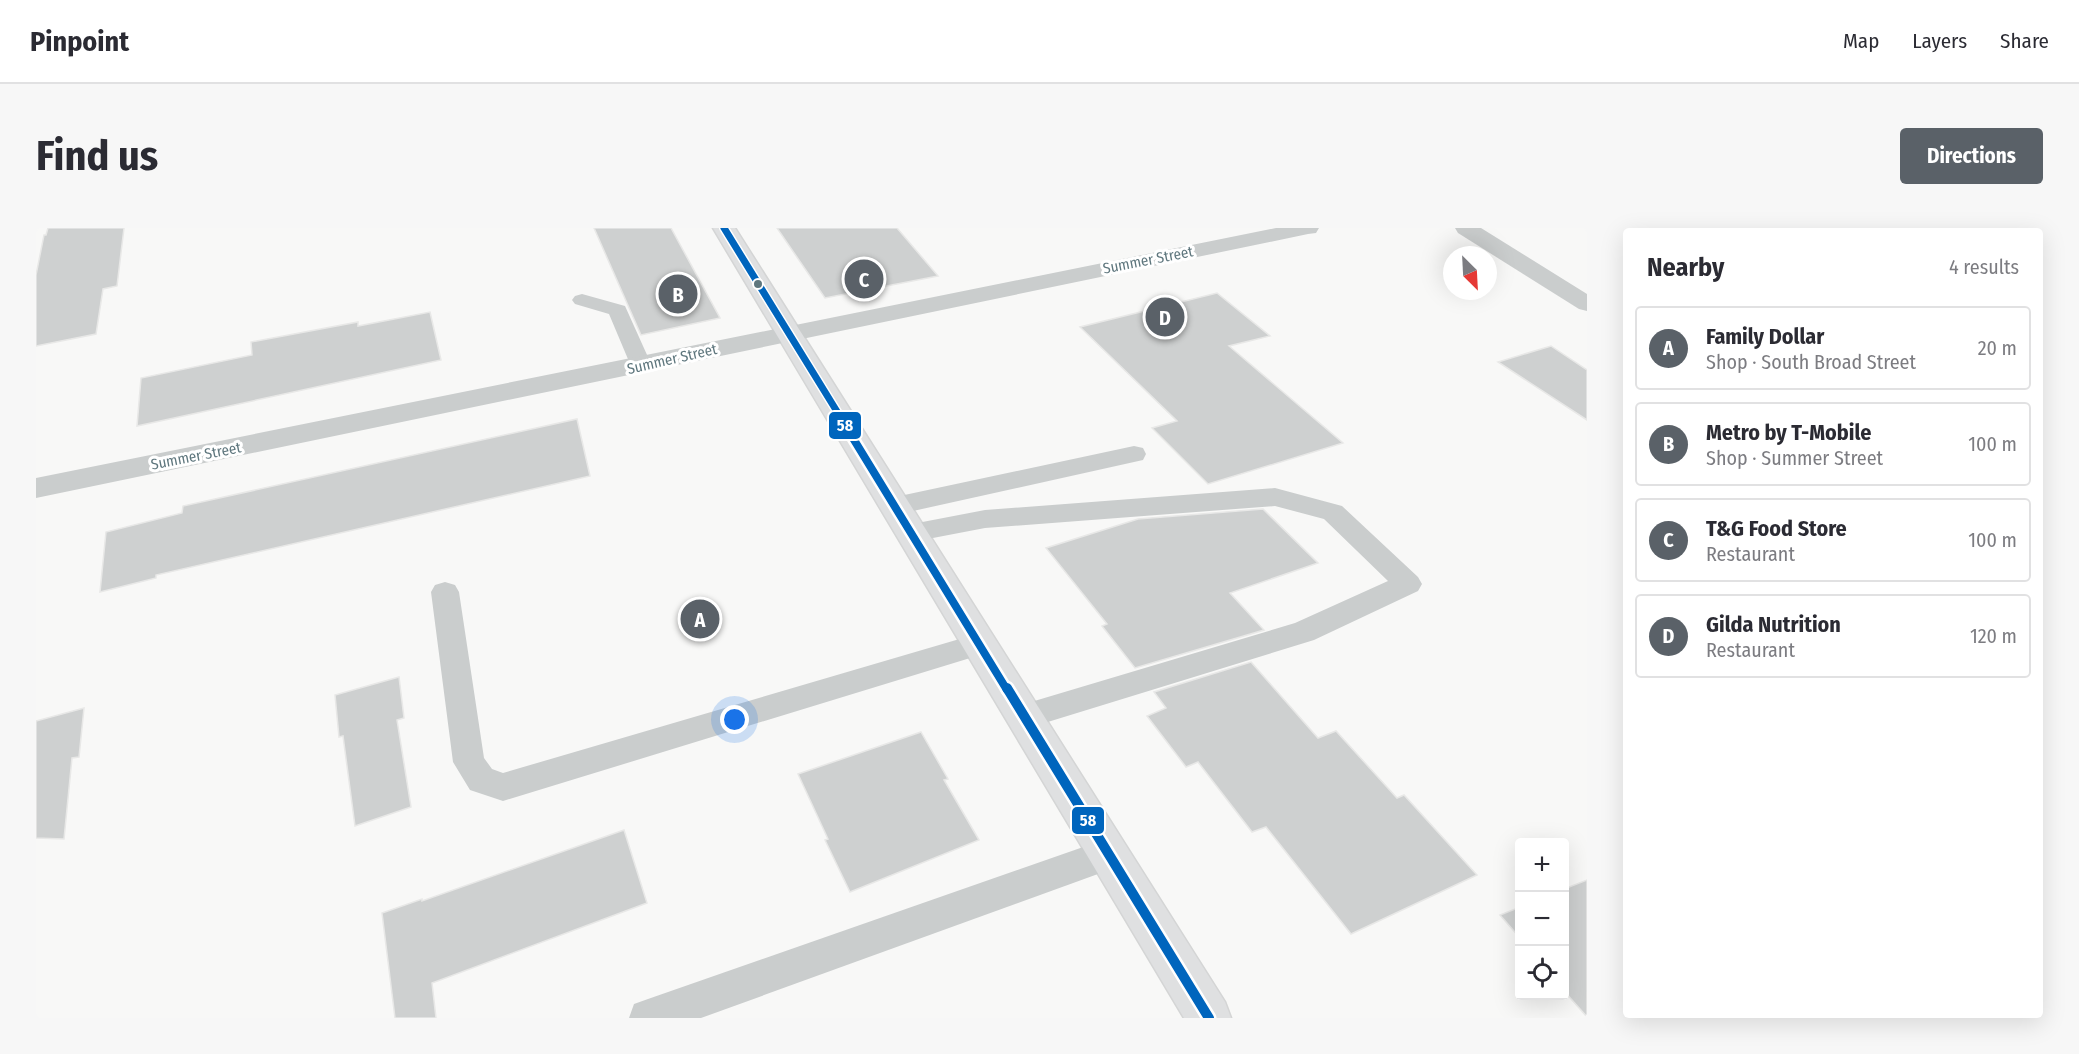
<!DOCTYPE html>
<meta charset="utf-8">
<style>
body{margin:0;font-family:"Fira Sans Condensed",sans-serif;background:#f7f7f7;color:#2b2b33}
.controls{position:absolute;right:18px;bottom:18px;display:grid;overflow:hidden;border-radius:6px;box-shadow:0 6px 24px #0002}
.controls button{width:54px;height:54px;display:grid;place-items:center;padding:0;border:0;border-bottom:2px solid #e1e1e2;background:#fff;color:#2b2b33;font:30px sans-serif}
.compass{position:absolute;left:1407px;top:18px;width:54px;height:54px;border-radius:50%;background:#fff;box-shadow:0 6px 24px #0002;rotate:156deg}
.you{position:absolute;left:699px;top:492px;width:21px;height:21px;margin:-15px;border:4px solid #fff;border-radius:50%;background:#1a73e8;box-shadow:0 0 0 9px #1a73e833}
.badge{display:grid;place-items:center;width:39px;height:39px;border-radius:50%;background:#5a6168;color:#fff;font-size:20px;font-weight:700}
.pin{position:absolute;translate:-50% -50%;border:3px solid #fff;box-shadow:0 2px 6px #0006}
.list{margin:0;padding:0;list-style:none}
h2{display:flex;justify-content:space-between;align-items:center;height:78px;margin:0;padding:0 24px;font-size:26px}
h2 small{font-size:20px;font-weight:400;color:#7c7c81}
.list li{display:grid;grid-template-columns:39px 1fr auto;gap:18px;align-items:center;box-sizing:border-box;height:84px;margin:0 12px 12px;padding:0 12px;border:2px solid #e1e1e2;border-radius:6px}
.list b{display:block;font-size:22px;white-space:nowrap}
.list p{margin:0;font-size:20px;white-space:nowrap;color:#7c7c81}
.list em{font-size:20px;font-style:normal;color:#7c7c81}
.icon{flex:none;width:33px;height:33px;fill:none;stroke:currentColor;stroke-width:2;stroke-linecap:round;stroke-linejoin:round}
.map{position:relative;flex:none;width:1551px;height:790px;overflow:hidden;border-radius:6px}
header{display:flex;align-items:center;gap:36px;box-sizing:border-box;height:84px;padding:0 30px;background:#fff;border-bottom:2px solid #e1e1e2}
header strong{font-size:28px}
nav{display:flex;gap:33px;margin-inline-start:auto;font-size:21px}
.intro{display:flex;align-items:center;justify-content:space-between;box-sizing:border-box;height:144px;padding:0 36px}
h1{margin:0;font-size:42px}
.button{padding:15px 27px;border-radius:6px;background:#5a6168;color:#fff;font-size:21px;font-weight:700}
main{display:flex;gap:36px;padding:0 36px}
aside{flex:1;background:#fff;border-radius:6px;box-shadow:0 6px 24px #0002}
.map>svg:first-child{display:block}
.building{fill:#ced0d0;stroke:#e8e8e7;stroke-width:1.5}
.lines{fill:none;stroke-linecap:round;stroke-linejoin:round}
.secondary-casing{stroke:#d4d5d5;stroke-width:3}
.lane{fill:#cacdcd;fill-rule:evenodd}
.street{fill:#cacdcd;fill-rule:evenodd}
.secondary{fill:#dfe0e1;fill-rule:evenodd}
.bus-1-far2-casing{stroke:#fff;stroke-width:10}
.bus-1-far1-casing{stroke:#fff;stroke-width:13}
.bus-1-casing{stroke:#fff;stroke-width:15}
.bus-1-far2{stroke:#0065bd;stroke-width:7}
.bus-1-far1{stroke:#0065bd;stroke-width:8}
.bus-1{stroke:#0065bd;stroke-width:10}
.bus-dot{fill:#5e767d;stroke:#fff;stroke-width:2}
.labels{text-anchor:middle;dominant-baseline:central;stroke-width:6;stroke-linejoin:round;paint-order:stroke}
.far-street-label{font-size:15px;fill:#5e767d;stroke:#fff}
.line-badge{stroke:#fff;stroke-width:2}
.badge-label{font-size:16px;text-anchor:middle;font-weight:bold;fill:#fff}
</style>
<header>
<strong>Pinpoint</strong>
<nav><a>Map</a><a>Layers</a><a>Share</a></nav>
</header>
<div class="intro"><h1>Find us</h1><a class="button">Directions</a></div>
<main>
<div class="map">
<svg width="1551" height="790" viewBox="0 0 1551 790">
<rect width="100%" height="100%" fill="#f8f8f7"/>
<g class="building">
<path d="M12,0H88L81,58L67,61L60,106L0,118V47L8,7H10Z"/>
<path d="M558,0H635L684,90L605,107Z"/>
<path d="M741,0H861L902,48L789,70Z"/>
<path d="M1181,65L1234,108L1193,118L1307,215L1172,256L1116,200L1141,193L1044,99Z"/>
<path d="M394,84L405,132L101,198L105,150L216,127L215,114L322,94V98Z"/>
<path d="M1515,118L1551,142V192L1462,134Z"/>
<path d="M541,191L554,248L120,347V350L64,364L70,304L146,285L147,278Z"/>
<path d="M1227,281L1282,335L1194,365L1228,402L1099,440L1066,398L1071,396L1010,320L1102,291Z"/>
<path d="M1215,434L1282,510L1300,503L1361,570L1368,567L1441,647L1315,706L1230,599L1216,604L1162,534L1150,539L1111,488L1130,480L1118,464Z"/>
<path d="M363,449L368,490L361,492L375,579L319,598L307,508L303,509L299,467Z"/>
<path d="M48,480L43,529L36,530L28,611L0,610V493Z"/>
<path d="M885,504L912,551L908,552L943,612L814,664L789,612L792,611L762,546Z"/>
<path d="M588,602L611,675L396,755L400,790H359L346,685L386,671V673Z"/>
<path d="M1551,652V789L1528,763V661Z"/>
<path d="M1484,679V710L1464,687Z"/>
</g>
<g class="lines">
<g class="secondary-casing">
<path id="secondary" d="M677,0H699L1189,774L1195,790H1148Z"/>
</g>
<g class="lane">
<path d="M546,66L589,78L616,138L613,143L605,145L597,143L573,86L539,76L536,72L539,68Z"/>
<path d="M1098,218L1107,220L1110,226L1107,232L859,287L850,284L846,278L850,272L859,269Z"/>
<path d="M1239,260L1306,278L1382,349L1386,356L1382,363L1278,412L989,501L978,497L974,488L978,479L1259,395L1352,353L1288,291L1239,278L949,300L876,314L867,312L863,305L867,298L876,296L949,282Z"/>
<path d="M409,354L419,357L423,364L448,530L456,541L467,545L944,405L954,408L959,416L954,424L944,427L467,573L434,562L417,534L395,364L399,357Z"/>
<path d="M1073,610L1085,615L1090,626L1085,637L1073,642L665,790H593L598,776L612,771Z"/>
</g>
<g class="street">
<path d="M1240,0H1283L1280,5L1272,6L0,270V250Z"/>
<path d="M1419,0H1445L1551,66V83L1543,81L1422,5Z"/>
</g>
<use href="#secondary" class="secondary"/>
<g class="bus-1-far2-casing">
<path id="bus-1-far2" d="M688,0L813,203"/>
</g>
<g class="bus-1-far1-casing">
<path id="bus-1-far1" d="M812,202L971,462"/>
</g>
<g class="bus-1-casing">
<path id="bus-1" d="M971,460L1173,790"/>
</g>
<use href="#bus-1-far2" class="bus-1-far2"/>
<use href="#bus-1-far1" class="bus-1-far1"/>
<use href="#bus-1" class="bus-1"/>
</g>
<circle class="bus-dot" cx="722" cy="56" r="5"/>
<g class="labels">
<g class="far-street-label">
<text transform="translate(1112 32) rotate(-11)">Summer Street</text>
<text transform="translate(636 131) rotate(-13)">Summer Street</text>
<text transform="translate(160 228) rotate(-11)">Summer Street</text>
</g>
</g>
<g class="line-badge">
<rect x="792" y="183" width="34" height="29" rx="6" fill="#0065bd"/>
<rect x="1035" y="578" width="34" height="29" rx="6" fill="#0065bd"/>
</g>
<g class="badge-label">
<text x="809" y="203">58</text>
<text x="1052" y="598">58</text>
</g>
</svg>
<div class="controls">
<button>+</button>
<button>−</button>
<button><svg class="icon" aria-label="locate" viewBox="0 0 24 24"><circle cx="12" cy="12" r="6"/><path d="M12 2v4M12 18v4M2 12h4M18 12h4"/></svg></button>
</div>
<svg class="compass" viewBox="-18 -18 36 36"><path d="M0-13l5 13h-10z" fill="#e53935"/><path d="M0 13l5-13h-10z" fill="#7c7c81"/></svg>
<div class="you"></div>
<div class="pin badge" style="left:664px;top:391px">A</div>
<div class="pin badge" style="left:642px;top:66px">B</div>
<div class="pin badge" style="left:828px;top:51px">C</div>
<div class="pin badge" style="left:1129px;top:89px">D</div>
</div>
<aside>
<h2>Nearby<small>4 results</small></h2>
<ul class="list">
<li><span class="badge">A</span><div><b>Family Dollar</b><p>Shop · South Broad Street</p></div><em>20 m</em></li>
<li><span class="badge">B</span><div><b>Metro by T-Mobile</b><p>Shop · Summer Street</p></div><em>100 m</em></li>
<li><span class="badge">C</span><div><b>T&amp;G Food Store</b><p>Restaurant</p></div><em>100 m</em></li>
<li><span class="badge">D</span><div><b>Gilda Nutrition</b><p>Restaurant</p></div><em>120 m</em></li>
</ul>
</aside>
</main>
